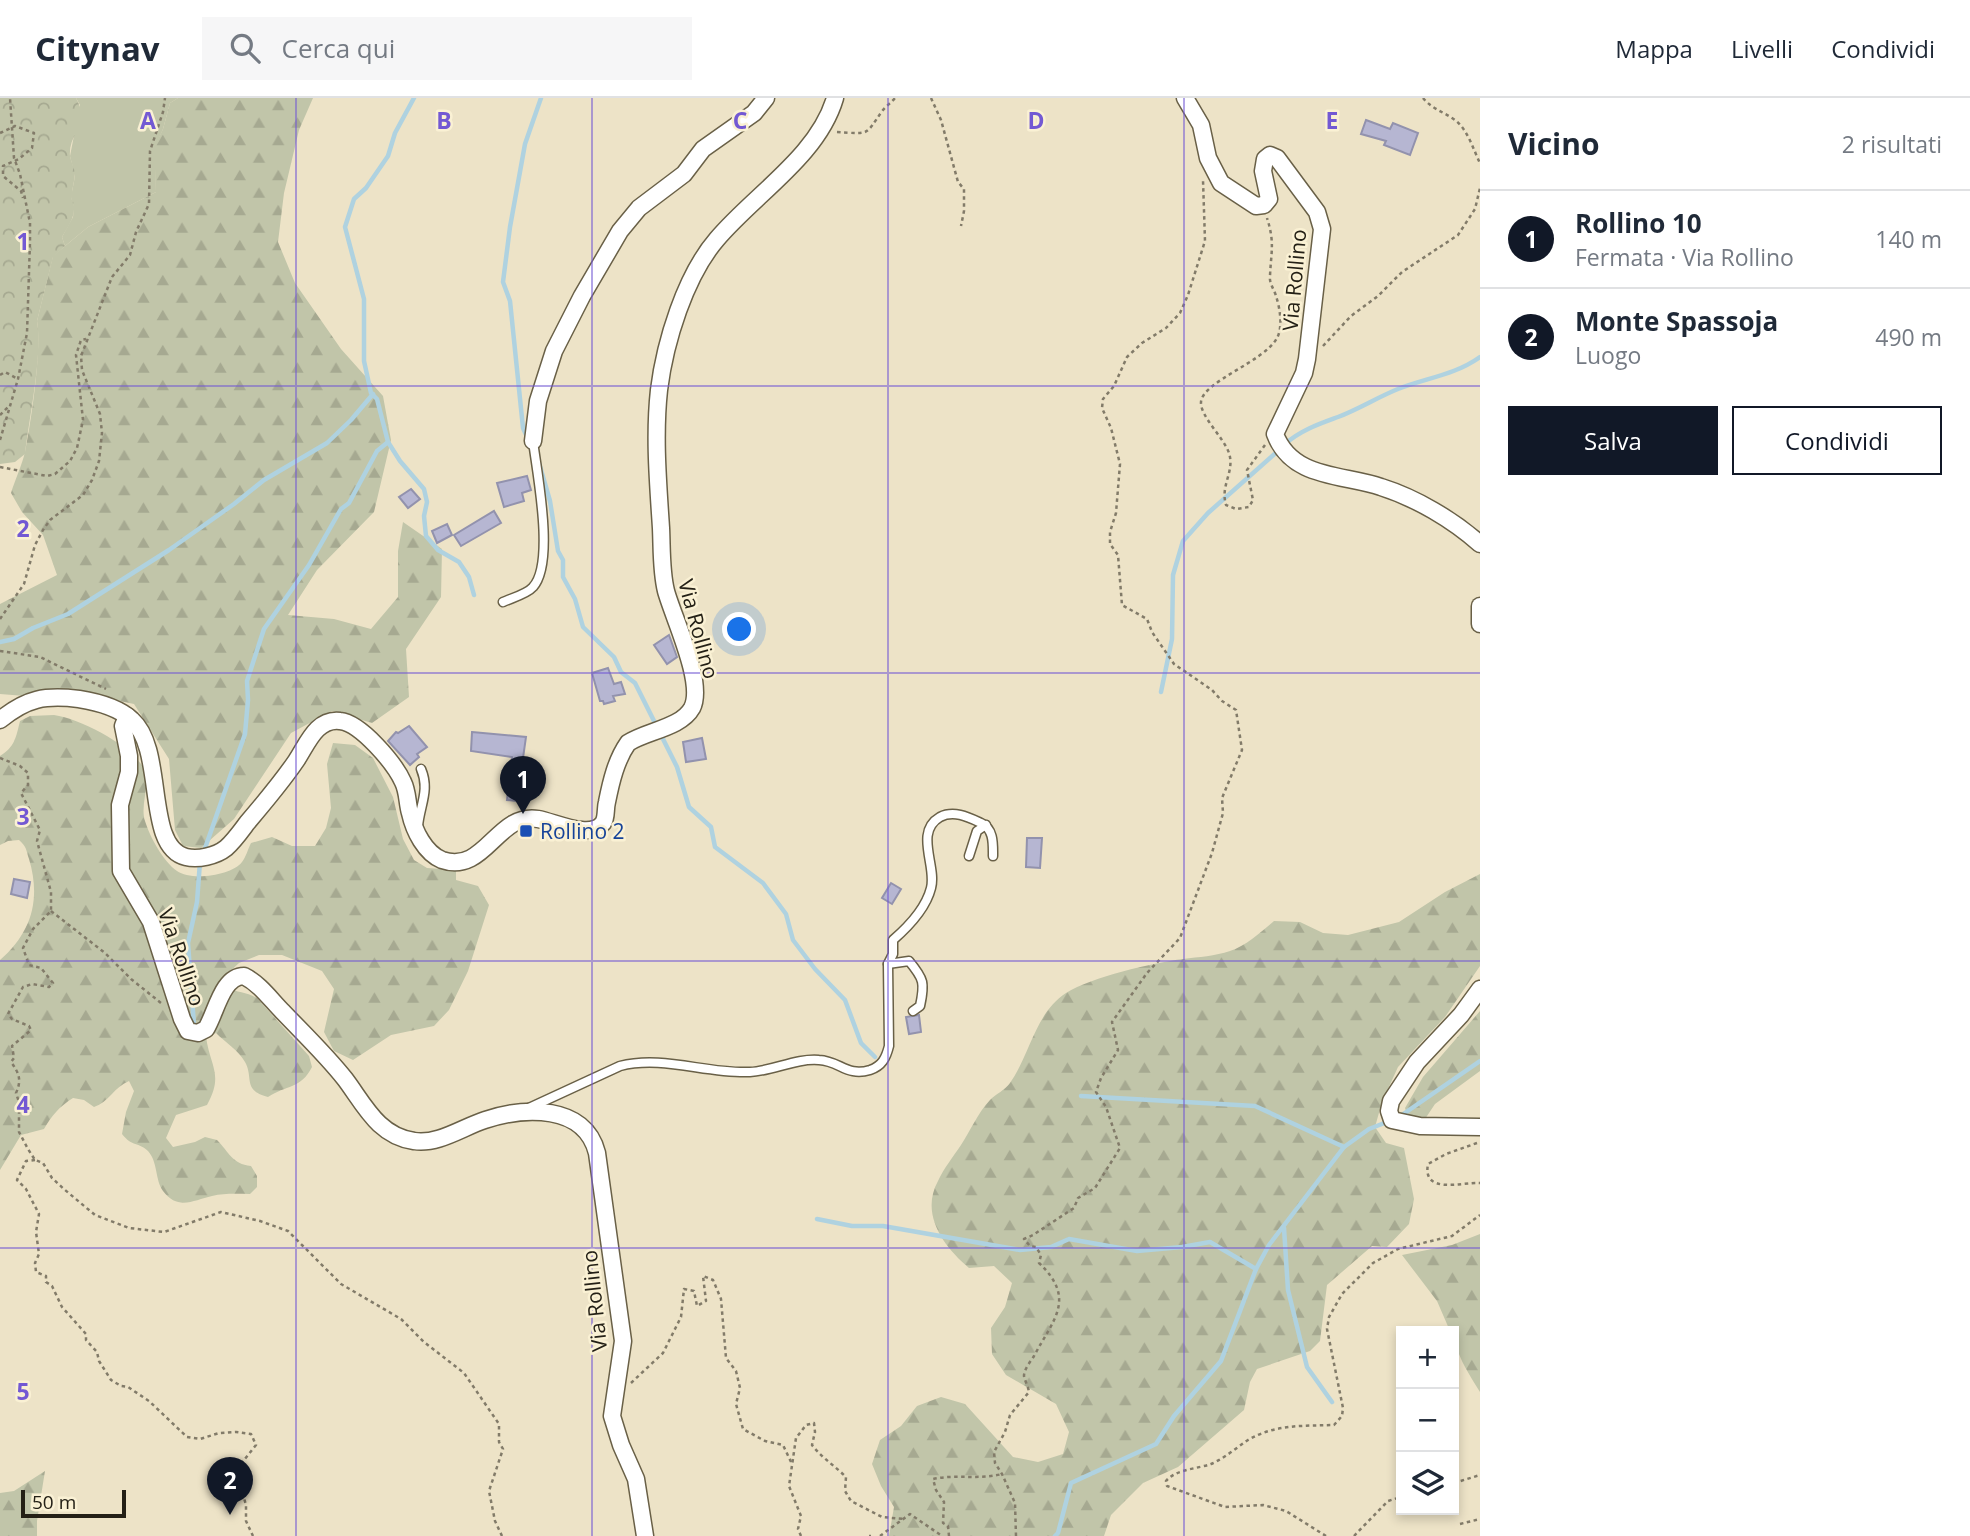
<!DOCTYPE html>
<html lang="it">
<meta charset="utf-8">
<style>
body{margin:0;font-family:"Open Sans",sans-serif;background:#f6f6f7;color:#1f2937}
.controls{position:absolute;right:21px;bottom:21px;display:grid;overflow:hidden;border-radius:0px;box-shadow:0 4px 10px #0003}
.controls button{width:63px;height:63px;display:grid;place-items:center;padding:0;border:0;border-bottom:2px solid #e0e1e3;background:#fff;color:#1f2937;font:35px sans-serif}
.scale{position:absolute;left:21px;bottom:18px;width:105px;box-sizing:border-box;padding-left:7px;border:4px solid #242016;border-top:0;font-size:19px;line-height:24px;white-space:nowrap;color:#242016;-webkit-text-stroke:5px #faf1d4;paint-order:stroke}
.you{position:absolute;left:740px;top:532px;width:24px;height:24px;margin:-18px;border:5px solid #fff;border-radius:50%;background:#1a73e8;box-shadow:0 0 0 10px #1a73e833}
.badge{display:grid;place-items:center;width:46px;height:46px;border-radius:50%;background:#111827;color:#fff;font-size:23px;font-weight:700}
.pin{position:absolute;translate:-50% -58px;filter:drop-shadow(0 2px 4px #0008)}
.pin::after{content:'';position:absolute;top:37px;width:24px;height:21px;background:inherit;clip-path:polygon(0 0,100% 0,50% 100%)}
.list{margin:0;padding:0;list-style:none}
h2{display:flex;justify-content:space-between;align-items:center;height:91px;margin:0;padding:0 28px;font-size:30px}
h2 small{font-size:23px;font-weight:400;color:#747a83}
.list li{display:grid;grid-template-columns:46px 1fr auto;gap:21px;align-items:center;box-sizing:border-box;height:98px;padding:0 28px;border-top:2px solid #e0e1e3}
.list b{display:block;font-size:26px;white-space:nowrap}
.list p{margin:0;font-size:23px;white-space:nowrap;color:#747a83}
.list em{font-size:23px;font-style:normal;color:#747a83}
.actions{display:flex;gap:14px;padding:21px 28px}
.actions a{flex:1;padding:16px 0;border:2px solid #111827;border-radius:0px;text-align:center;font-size:24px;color:#111827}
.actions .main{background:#111827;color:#fff}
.icon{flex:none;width:38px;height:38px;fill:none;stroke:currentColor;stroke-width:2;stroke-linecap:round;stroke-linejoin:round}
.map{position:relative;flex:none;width:1480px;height:1438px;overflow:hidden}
header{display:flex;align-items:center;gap:42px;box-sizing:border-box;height:98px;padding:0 35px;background:#fff;border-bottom:2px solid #e0e1e3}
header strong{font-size:33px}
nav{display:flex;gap:38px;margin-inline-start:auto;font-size:24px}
.search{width:490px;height:63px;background:#f6f6f7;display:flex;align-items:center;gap:18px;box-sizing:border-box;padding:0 24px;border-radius:0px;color:#747a83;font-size:26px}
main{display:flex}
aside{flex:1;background:#fff}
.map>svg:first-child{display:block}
.grass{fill:#c1c5a9}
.forest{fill:url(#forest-firs)}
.park{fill:url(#park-crowns)}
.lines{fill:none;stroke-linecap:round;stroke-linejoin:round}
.stream{stroke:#afd2e0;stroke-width:4.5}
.building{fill:#b6b6d2;stroke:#9292ad;stroke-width:2}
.service-casing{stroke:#696047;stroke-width:11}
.minor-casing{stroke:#696047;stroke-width:19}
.path{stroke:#827b69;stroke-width:2.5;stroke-dasharray:3.5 3.5;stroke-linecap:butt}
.service{stroke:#fff;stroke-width:8}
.minor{stroke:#fff;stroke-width:16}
.grid{fill:none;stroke:#7359d3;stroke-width:2;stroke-opacity:0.55}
.transit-dot{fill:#1a4fb4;stroke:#faf1d4;stroke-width:2.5}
.labels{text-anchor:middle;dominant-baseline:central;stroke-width:5;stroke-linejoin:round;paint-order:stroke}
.street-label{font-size:21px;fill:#242016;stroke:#faf1d4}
.transit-label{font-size:21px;fill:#164399;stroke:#faf1d4;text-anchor:start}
.grid-label{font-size:23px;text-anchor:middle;font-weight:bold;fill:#7359d3;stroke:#faf1d4;stroke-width:5;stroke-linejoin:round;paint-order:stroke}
</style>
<header>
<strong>Citynav</strong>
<div class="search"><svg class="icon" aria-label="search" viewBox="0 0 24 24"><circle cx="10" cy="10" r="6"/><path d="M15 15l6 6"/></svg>Cerca qui</div>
<nav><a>Mappa</a><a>Livelli</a><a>Condividi</a></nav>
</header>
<main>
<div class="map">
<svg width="1480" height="1438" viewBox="0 0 1480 1438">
<defs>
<pattern id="forest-firs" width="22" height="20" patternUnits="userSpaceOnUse" patternTransform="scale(1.75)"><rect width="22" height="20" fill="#c1c5a9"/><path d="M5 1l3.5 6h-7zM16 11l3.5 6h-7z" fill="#a6a991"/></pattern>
<pattern id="park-crowns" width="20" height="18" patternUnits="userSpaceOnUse" patternTransform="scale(1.75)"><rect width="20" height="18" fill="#c1c5a9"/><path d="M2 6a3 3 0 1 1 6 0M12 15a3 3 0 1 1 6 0" fill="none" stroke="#a6a991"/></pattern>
</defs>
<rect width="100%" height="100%" fill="#ede3c7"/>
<path class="grass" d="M76,0H178L170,5L163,31L155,49L156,94L88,129L65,148L62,139L73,119L74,109L71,99L75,78L70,58L80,7Z"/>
<g class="forest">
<path d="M178,0H313L299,32L284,95L278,144L295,185L341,251L383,298L391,342L374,414L317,472L288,517L334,521L371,531L398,499V453L403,424L442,451L441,499L406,551L409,599L372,625L332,613L291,635L234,721L201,750L183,748L175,732L169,661L134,606L77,594L25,598L0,596V506L57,477L43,437L22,414L11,395C15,382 22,367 25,354C31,324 42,251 37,223L53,158L88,129L156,94L154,49L163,31L170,5Z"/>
<path d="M54,617C80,621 125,644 141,666C154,683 139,704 145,723C150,739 163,763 177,773C191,783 231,778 242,764C246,759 248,751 251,745L272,739L292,748H315L326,730L331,710L327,666L333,645L355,647L373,660L393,699L403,741L414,762L427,770L456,772V782L478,788L489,807L468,873L449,912L434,928L391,937L353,962L334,953L324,934L334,891L322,873L282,857H259L239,865L226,877L227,889C237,895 247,894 257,900L309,958L312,969C301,991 286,987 268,999C242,992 254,980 245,964C239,953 225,944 216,935L206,939C210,968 224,977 207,1007L176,1017L166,1040L173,1049L195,1044L205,1039L217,1042C229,1054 232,1066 251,1068L257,1078V1089L250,1096C237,1096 225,1095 212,1098C194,1102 178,1113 163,1093C155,1082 158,1064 148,1053C139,1044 132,1049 122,1036L126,1014L134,993L129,983C114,989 109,1004 94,1009L84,1002L73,1000C59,1009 52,1017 44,1031L21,1037L0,1072V862C32,834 41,801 29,761C26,752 27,749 19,742L8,743L0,747V658C15,649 16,639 20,623L30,618Z"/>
<path d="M1480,776V868L1445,919L1398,969L1382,1004L1375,1029L1386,1045L1404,1050L1414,1101L1409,1126L1387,1149L1372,1148L1327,1187L1320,1243L1310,1253L1257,1271L1250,1284L1244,1312L1178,1369L1143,1385L1111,1417L1104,1438H889L894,1409L881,1388L872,1366L880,1342L901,1328L917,1308L941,1299L965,1306L1013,1359L1038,1364L1063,1356L1069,1334L1056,1306L1006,1277L992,1256L991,1230L1005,1209L1012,1185L994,1168L969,1170C943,1148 920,1116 938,1083C944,1070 953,1059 961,1047C971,1032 977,1016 990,1002C996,996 1005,992 1010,985C1030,957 1035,915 1066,895C1092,879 1152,865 1183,861C1199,859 1215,858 1230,853C1247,847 1261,834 1274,823L1300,824L1323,835L1348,837L1399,824L1445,794Z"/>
<path d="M1480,913V973L1435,1006L1423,1024L1409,1021L1405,1010L1423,979Z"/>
<path d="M1480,1136V1294C1469,1276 1454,1254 1454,1233H1450L1437,1203L1402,1157L1452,1147Z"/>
<path d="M45,1373L37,1423V1438H0V1395L14,1393Z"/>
</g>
<path class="park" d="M0,0H76C91,26 68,35 70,58C71,64 74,69 75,75C75,82 72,89 72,97C71,105 73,99 74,108C75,119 68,129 62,139L65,148L53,159L37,223C43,256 29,321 25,356L15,364L0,366Z"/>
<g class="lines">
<g class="stream">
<path d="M414,0L395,35L388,58L366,90L354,101L345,129L364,201V263L371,295L377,301L388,344L400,363L424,391L427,404L424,418L426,438L438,452L459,464L469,479L474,497"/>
<path d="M528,341L523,330L510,203L503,184L510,129L525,46L541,0"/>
<path d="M1285,346C1301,332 1319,326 1338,319C1359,311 1378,299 1398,291C1426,280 1455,277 1480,259"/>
<path d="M539,365L550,403L558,453L563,462V479L575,501L583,529L614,559L621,574L635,585L677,669L689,709L711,729L715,749L763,785L786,816L793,842L815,871L845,902L861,945L875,959"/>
<path d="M0,544L14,541L33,530L68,516L169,452L234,406L264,382L327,345L351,322L373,296"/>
<path d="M1161,594L1172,541L1173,477L1183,443L1208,415L1279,352"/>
<path d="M203,756L245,636L248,602L247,583L264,531L309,467L341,411L349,405L377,353L388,344"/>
<path d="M194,927L188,845L197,804L200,764"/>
<path d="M1081,998L1255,1008L1344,1049"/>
<path d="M1399,1019L1480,963"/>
<path d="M817,1121L852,1128H883L1020,1152L1051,1149L1069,1141L1137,1153L1182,1149L1210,1144L1256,1171"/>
<path d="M1284,1130L1288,1192L1307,1269L1332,1304"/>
<path d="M1055,1438L1058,1435L1071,1385L1156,1346L1174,1318L1221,1263L1256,1171L1269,1147L1344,1049L1369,1031L1387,1024"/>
</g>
</g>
<g class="building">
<path d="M1366,22L1390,31L1393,25L1418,35L1410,57L1384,47L1386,43L1361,36Z"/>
<path d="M527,378L531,392L522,395L524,403L504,409L497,385Z"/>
<path d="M411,391L420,401L408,410L399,399Z"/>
<path d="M494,413L501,425L461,448L454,437Z"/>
<path d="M447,426L452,437L437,445L432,433Z"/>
<path d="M669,537L677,559L667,566L654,547Z"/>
<path d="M608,570L614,586L621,584L625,596L613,598L615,603L604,606L603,603H600L592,575Z"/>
<path d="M409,628L427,649L417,656L419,659L410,667L388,643L396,634L398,635Z"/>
<path d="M472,634L526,639L521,674L535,676L532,698L518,696L516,703L507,702L512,659L471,653Z"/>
<path d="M702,640L706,661L686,664L683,644Z"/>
<path d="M1027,740H1042L1040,770L1026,769Z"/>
<path d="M14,781L30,784L27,800L11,796Z"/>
<path d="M891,785L901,791L892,806L882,800Z"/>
<path d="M919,917L921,934L909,936L906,919Z"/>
</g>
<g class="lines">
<g class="service-casing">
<g id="service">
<path d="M503,504C512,500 527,496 533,489C555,465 537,375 533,343"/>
<path d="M418,728C420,707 430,692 421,671"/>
<path d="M969,758L977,733L986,727"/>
<path d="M888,866L909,863C924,881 925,885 920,908L913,913"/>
<path d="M529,1010L620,968C663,957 706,976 750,974C773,973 796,960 819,962C840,963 847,979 870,972C882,968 886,960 889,948L888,866L893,856V842C908,829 926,810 931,790C937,768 914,734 940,719C954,712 968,719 981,725C994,731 993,746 993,758"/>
</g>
</g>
<g class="minor-casing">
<g id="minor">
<path d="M1185,0L1201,27L1208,60L1221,85L1256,108L1264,107L1269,101L1263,73L1265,61L1270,57L1277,60L1317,114L1322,131L1307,261L1304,275L1275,336C1292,381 1343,376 1381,389C1416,400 1453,422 1480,446"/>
<path d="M533,343L538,303L554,253L582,198L620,133L639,110L684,76L703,51L754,15L766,0"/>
<path d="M1480,508V526"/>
<path d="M127,618L123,628L129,658V674L120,707L121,773L151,824L182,921L188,933L198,935L206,931C216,915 222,878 244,878C260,886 271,902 283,914C304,936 326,957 345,981C364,1006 378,1038 414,1043C438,1047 463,1029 485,1022C524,1009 585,1006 597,1055L623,1243L612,1318L621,1347L636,1381L645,1438"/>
<path d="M0,622C27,600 45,597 79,601C98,604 118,609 132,622C166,652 144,749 186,759C198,762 216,758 226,750C234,743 241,733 247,725C264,705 281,685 296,663C307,647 316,620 340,623C361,625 395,666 403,684C408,694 407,705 410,715C414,733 425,755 442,762C485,777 497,714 538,721C555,724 591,742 603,725C607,719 605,711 607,704C611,684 616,662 628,645C646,633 681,630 692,610C705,585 673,519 666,493C661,473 662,451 661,430C658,384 654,338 659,292C665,244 685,178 717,141C755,96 818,58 835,0"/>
<path d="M1480,891L1461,917L1417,964L1391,1003L1389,1013L1392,1022L1420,1028L1480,1029"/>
</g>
</g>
<g class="path">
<path d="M931,0L941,22L958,84L964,91V113L961,128"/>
<path d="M1423,0C1432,11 1444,14 1455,22C1468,32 1473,51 1480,65"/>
<path d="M837,34C872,36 864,38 883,12C886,8 891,5 895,0"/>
<path d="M0,35L15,28L34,35L32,50L19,61L3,68V78L21,93L23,100"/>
<path d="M1323,248L1351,218L1378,198L1402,174L1458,137L1475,111L1480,90"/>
<path d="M0,277L5,274L18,281"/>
<path d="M0,317L10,307"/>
<path d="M0,342L18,281L27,235L30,144V125L20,76L14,60L10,0"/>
<path d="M1265,347L1247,372L1253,402L1249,409L1236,411L1226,407C1220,387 1235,374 1229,355C1224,340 1200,318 1201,304C1203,283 1264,264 1277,240C1283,229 1280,210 1276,198C1274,191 1269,185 1270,178C1271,154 1275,145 1267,120"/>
<path d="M0,369L47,378L55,376L70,363L77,350L83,322L76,257L81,242L86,241"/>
<path d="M0,521L24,486L35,447L43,432L50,422L83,397L92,382L99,363L102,335L100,316L82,272L81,258L112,179L130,157L136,134L149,106L150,53L163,14L165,0"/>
<path d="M0,553L40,559L106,591"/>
<path d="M0,660L20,668L28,675V687L21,695L40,732L37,743L51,794V813L33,831L23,850L29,867L41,870L53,885L49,889L32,886L23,889L8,916L12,921L29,928L31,932L12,948L14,960L11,964C19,975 22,982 16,995L19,1004V1034L28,1051L35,1062L43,1065L52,1080L65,1092L95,1117L129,1130L164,1134L221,1114L260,1123L288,1133L341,1186L401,1221L424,1244L464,1275L499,1326V1344L503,1351L489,1393L495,1423L502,1438"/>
<path d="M51,813L105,855L131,881L161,905"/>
<path d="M1477,1045L1446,1056L1428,1066C1422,1097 1462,1084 1480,1085"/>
<path d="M35,1062L26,1063L17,1082L26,1091L39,1116L36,1134L39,1156L35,1165L36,1174L46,1178V1184L52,1188L62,1209L86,1236V1242L97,1254L99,1263L111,1282L121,1288L128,1289L149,1303L187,1339L200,1341L219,1335L236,1334L251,1336L256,1347L236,1372L246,1407V1423L253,1438"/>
<path d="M631,1285L663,1255L681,1219L684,1191L694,1193L697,1208L706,1203L703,1178L713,1182L721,1201L726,1260L736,1273L740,1290L736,1306L743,1331L765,1343L783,1347L792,1366"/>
<path d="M1454,1385L1480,1377"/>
<path d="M1460,1426L1480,1421"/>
<path d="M801,1438L798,1431L801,1418L789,1388L796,1340L806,1327L814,1325L815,1334L812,1347C822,1360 835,1368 846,1379L845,1393L851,1403L882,1419L904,1421"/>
<path d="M869,1438H871"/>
<path d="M880,1438L910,1416L942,1438"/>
<path d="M949,1438L948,1428L943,1425L944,1404L936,1392L933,1381C956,1376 979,1382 1002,1376"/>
<path d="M1016,1438L1015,1405L1002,1376L995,1365L994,1354L1005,1334L1010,1317L1029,1294C1028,1288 1025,1283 1024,1278C1024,1271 1031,1263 1034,1258C1053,1222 1077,1201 1039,1165L1041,1157L1036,1149L1030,1148L1024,1141L1033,1137L1074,1110L1078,1100L1095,1090L1120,1050L1106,1009L1096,994L1101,980L1118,952L1112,924L1147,875L1180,840L1212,755L1223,715L1222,700L1242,652L1236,612L1222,603L1212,592L1174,566L1152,534L1147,521L1122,507L1118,457L1110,446V434L1116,415L1120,366L1111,330L1102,310L1103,301L1114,288L1127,259L1142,245L1166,230L1180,215L1188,197L1205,143L1203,82"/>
<path d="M1326,1438L1286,1413L1263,1407L1225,1409L1167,1388L1166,1383C1176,1371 1197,1371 1211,1366C1225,1360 1236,1350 1248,1342C1275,1326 1304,1328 1334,1327L1342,1318L1343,1310L1327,1231L1329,1219L1342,1196L1373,1165L1398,1151L1452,1138L1480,1117"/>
<path d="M1354,1438L1388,1403L1401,1399"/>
</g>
<use href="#service" class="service"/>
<use href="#minor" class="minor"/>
</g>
<path class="grid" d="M296,0V1438M592,0V1438M888,0V1438M1184,0V1438M0,288H1480M0,575H1480M0,863H1480M0,1150H1480"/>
<rect class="transit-dot" x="519" y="726" width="14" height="14" rx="3.5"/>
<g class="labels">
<g class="street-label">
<text transform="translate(1294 182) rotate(-85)">Via Rollino</text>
<text transform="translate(699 531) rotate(75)">Via Rollino</text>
<text transform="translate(182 859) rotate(71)">Via Rollino</text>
<text transform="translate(594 1203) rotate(-96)">Via Rollino</text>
</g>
<g class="transit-label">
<text x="540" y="733">Rollino 2</text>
</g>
</g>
<g class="grid-label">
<text x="148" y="31">A</text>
<text x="444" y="31">B</text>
<text x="740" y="31">C</text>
<text x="1036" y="31">D</text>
<text x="1332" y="31">E</text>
<text x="23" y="152">1</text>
<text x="23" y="439">2</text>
<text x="23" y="727">3</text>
<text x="23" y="1015">4</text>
<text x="23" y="1302">5</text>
</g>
</svg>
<div class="controls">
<button>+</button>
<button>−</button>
<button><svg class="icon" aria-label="layers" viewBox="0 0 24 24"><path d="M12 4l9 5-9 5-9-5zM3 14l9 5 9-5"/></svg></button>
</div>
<div class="scale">50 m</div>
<div class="you"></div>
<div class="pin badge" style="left:523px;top:716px">1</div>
<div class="pin badge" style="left:230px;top:1417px">2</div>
</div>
<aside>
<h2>Vicino<small>2 risultati</small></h2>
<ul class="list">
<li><span class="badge">1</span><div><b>Rollino 10</b><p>Fermata · Via Rollino</p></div><em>140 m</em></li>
<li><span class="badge">2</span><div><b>Monte Spassoja</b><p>Luogo</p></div><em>490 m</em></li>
</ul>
<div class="actions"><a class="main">Salva</a><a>Condividi</a></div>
</aside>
</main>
